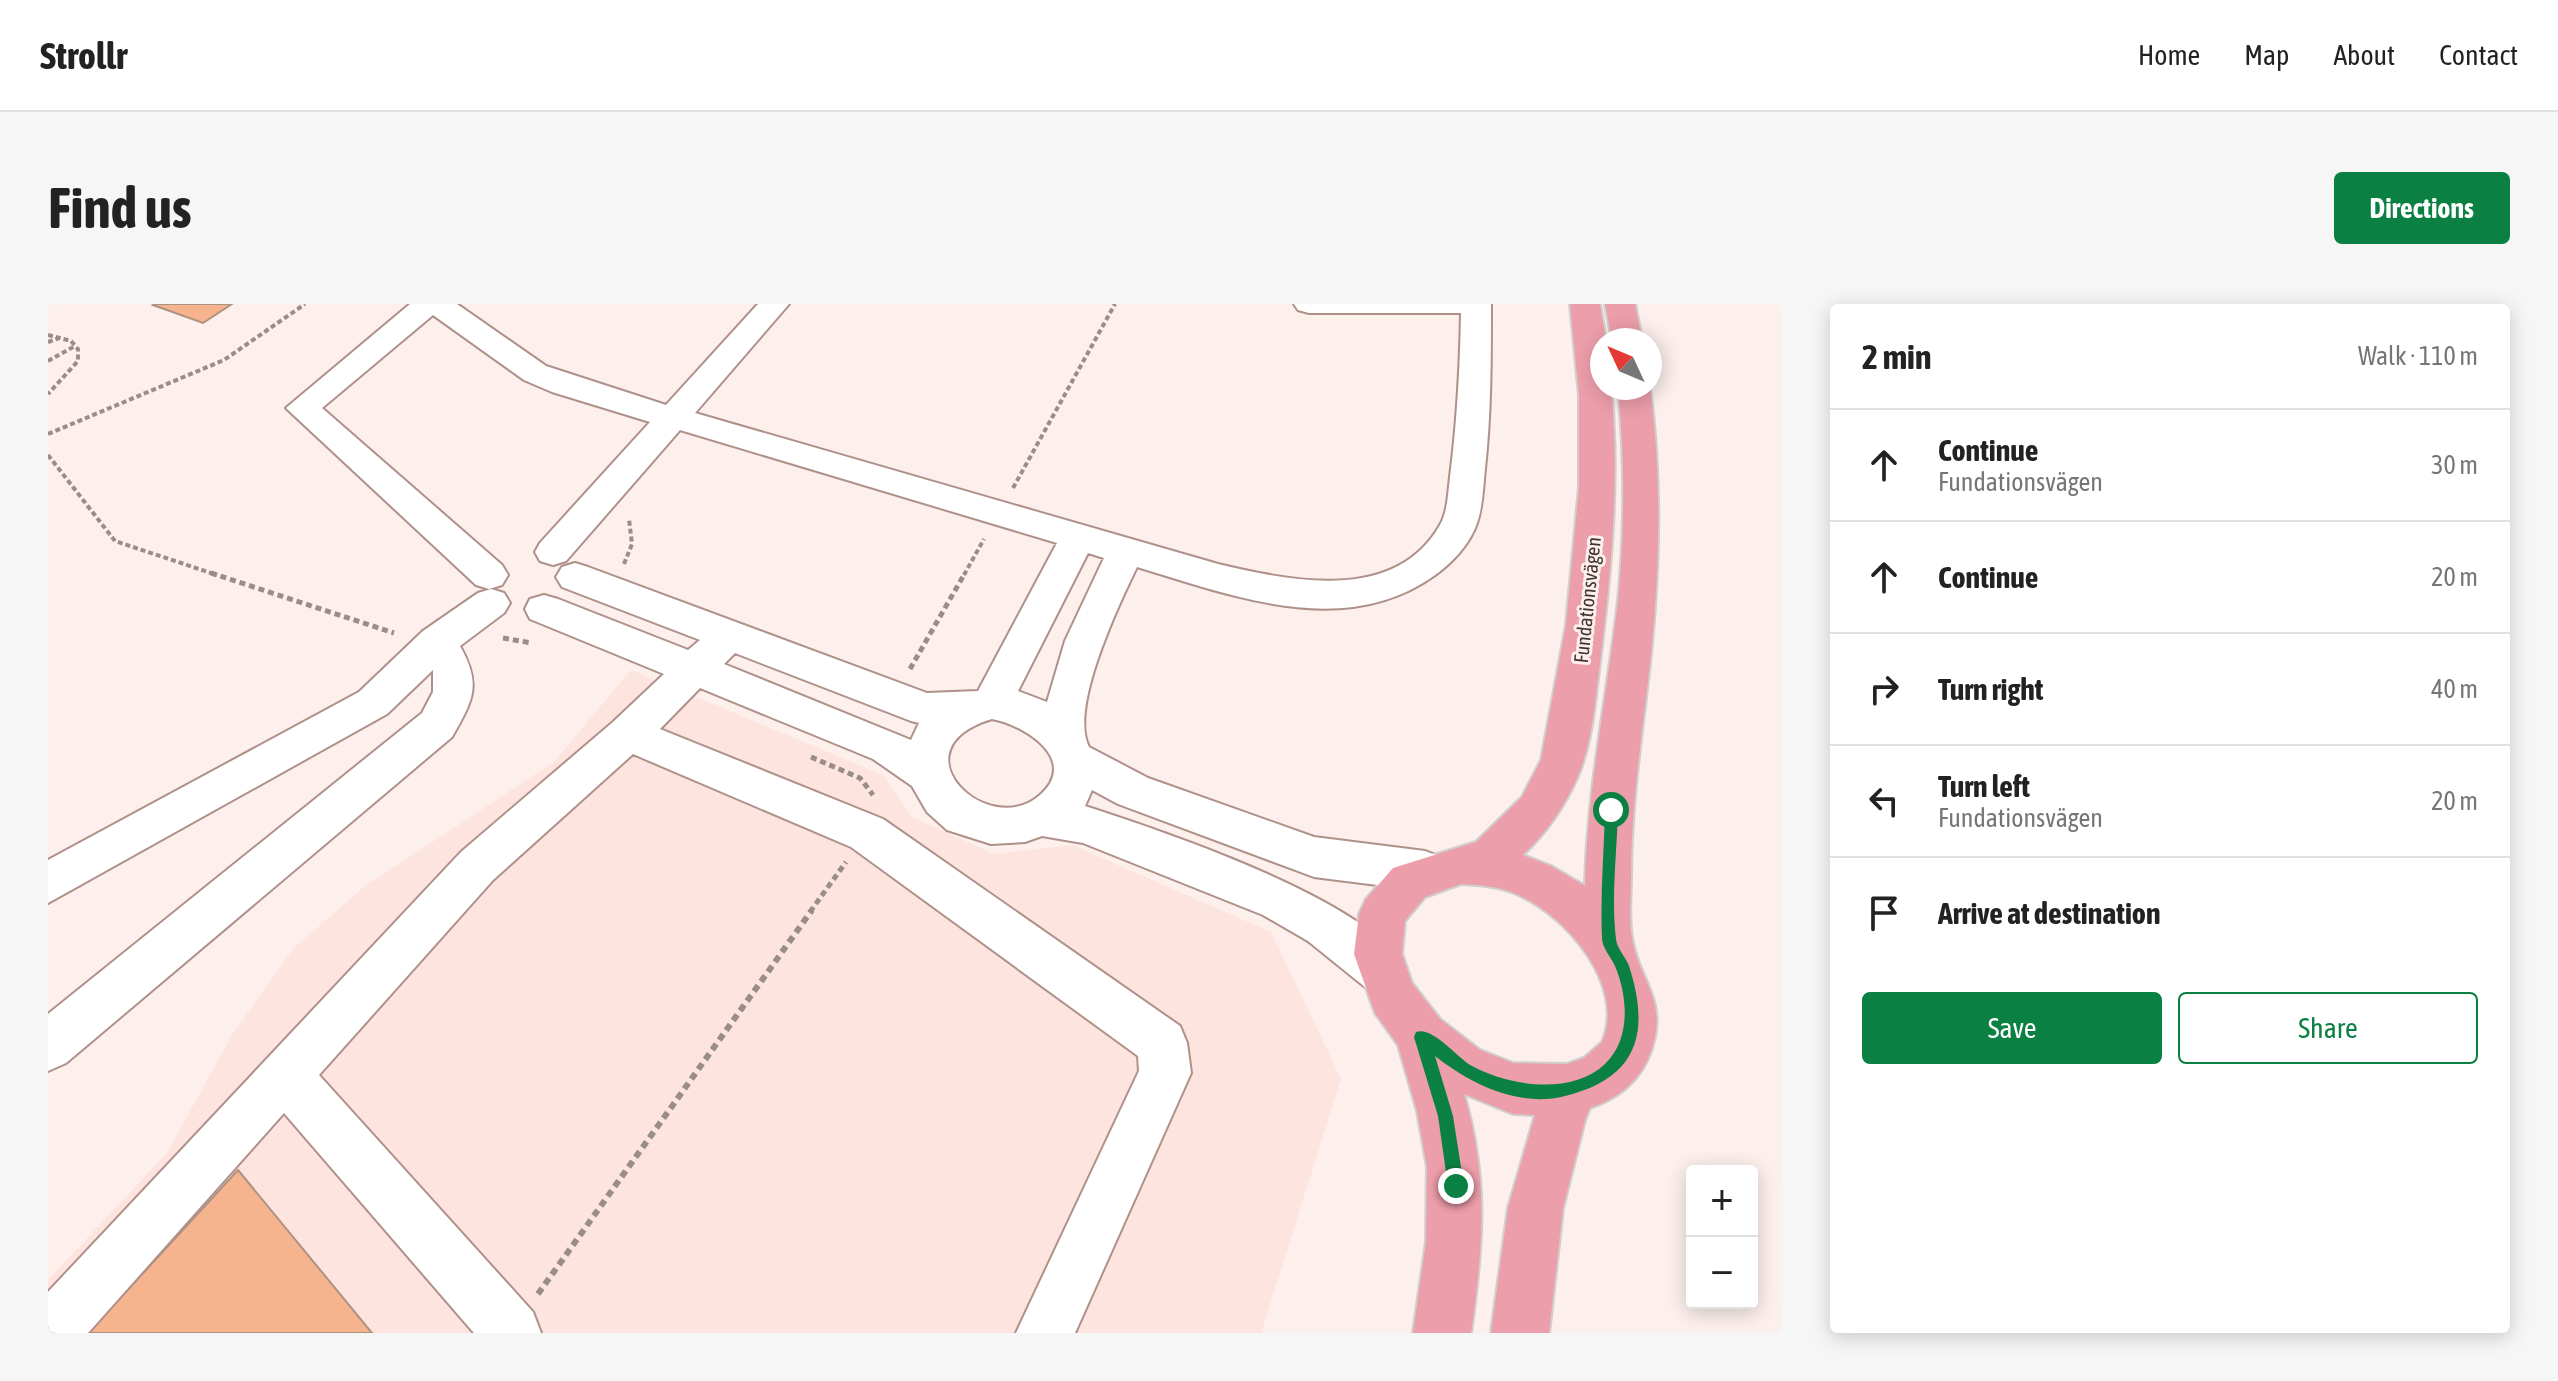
<!DOCTYPE html>
<meta charset="utf-8">
<style>
body{margin:0;font-family:"Asap Condensed",sans-serif;background:#f6f6f6;color:#222}
.controls{position:absolute;right:24px;bottom:24px;display:grid;overflow:hidden;border-radius:8px;box-shadow:0 4px 20px #0003}
.controls button{width:72px;height:72px;display:grid;place-items:center;padding:0;border:0;border-bottom:2px solid #e0e0e0;background:#fff;color:#222;font:40px sans-serif}
.compass{position:absolute;left:1542px;top:24px;width:72px;height:72px;border-radius:50%;background:#fff;box-shadow:0 4px 20px #0003;rotate:314deg}
.stop{position:absolute;width:24px;height:24px;margin:-18px;border:6px solid #0b8043;border-radius:50%;background:#fff}
.stop.end{background:#0b8043;border-color:#fff;box-shadow:0 2px 8px #0008}
.list{margin:0;padding:0;list-style:none}
h2{display:flex;justify-content:space-between;align-items:center;height:104px;margin:0;padding:0 32px;font-size:34px}
h2 small{font-size:26px;font-weight:400;color:#767676}
.list li{display:grid;grid-template-columns:52px 1fr auto;gap:24px;align-items:center;box-sizing:border-box;height:112px;padding:0 32px;border-top:2px solid #e0e0e0}
.list b{display:block;font-size:30px;white-space:nowrap}
.list p{margin:0;font-size:26px;white-space:nowrap;color:#767676}
.list em{font-size:26px;font-style:normal;color:#767676}
.actions{display:flex;gap:16px;padding:24px 32px}
.actions a{flex:1;padding:18px 0;border:2px solid #0b8043;border-radius:8px;text-align:center;font-size:28px;color:#0b8043}
.actions .main{background:#0b8043;color:#fff}
.icon{flex:none;width:44px;height:44px;fill:none;stroke:currentColor;stroke-width:2;stroke-linecap:round;stroke-linejoin:round}
.map{position:relative;flex:none;width:1734px;height:1029px;overflow:hidden;border-radius:8px}
header{display:flex;align-items:center;gap:48px;box-sizing:border-box;height:112px;padding:0 40px;background:#fff;border-bottom:2px solid #e0e0e0}
header strong{font-size:38px}
nav{display:flex;gap:44px;margin-inline-start:auto;font-size:28px}
.intro{display:flex;align-items:center;justify-content:space-between;box-sizing:border-box;height:192px;padding:0 48px}
h1{margin:0;font-size:56px}
.button{padding:20px 36px;border-radius:8px;background:#0b8043;color:#fff;font-size:28px;font-weight:700}
main{display:flex;gap:48px;padding:0 48px}
aside{flex:1;background:#fff;border-radius:8px;box-shadow:0 4px 20px #0003}
.map>svg:first-child{display:block}
.built{fill:#fde4de}
.building{fill:#f6b48e;stroke:#ad9284;stroke-width:2}
.lines{fill:none;stroke-linecap:round;stroke-linejoin:round}
.minor-casing{stroke:#af918a;stroke-width:4}
.major-casing{stroke:#d1cece;stroke-width:4}
.path-far2{stroke:#998c89;stroke-width:4;stroke-dasharray:5 3;stroke-linecap:butt}
.path-far1{stroke:#998c89;stroke-width:5;stroke-dasharray:6 4;stroke-linecap:butt}
.path{stroke:#998c89;stroke-width:6;stroke-dasharray:7 5;stroke-linecap:butt}
.minor{fill:#fff;fill-rule:evenodd}
.major{fill:#ec9eaa;fill-rule:evenodd}
.route{fill:#0b8043}
.labels{text-anchor:middle;dominant-baseline:central;stroke-width:6;stroke-linejoin:round;paint-order:stroke}
.street-label{font-size:20px;fill:#413431;stroke:#fcefec}
</style>
<header>
<strong>Strollr</strong>
<nav><a>Home</a><a>Map</a><a>About</a><a>Contact</a></nav>
</header>
<div class="intro"><h1>Find us</h1><a class="button">Directions</a></div>
<main>
<div class="map">
<svg width="1734" height="1029" viewBox="0 0 1734 1029">
<rect width="100%" height="100%" fill="#fcefec"/>
<path class="built" d="M583,366L835,471L864,513L946,550L1024,541L1223,628L1293,775L1213,1029H0V976L119,849L184,731L245,645L316,583L506,458Z"/>
<g class="building">
<path d="M184,0L155,19L105,1L107,0Z"/>
<path d="M190,866L324,1029H40Z"/>
</g>
<g class="lines">
<g class="minor-casing">
<g id="minor">
<path d="M362,0H409L498,62L618,101L710,0H741L647,109L1170,260C1242,277 1347,300 1392,221C1400,207 1400,188 1402,173C1409,118 1412,64 1413,9H1261L1250,6L1246,0H1443C1443,56 1443,110 1437,165C1435,183 1435,202 1429,219C1422,240 1404,259 1387,271C1297,336 1185,292 1089,263C1071,300 1021,405 1041,443L1100,474L1266,533L1377,547L1393,553L1400,567L1393,581L1377,587L1266,573L1070,500L1044,486L1037,502C1111,526 1328,598 1358,667L1351,683L1334,690L1317,683L1260,637L1215,611L1035,539L994,532L977,538L943,540L899,526L879,508L864,482L825,455L652,384L612,425L835,515L1132,722L1139,739L1143,769L1027,1029H968L1091,767L1090,752L803,543L585,450L445,576L271,771L485,1008L493,1029H426L236,809L40,1029H0V988L413,548L565,418L616,370L482,315L477,305L482,295L496,291L510,295L640,346L652,336L514,283L508,273L514,263L527,259L540,263L879,389L930,387L1009,239L632,126L518,257L505,261L492,257L487,248L492,239L602,118L504,88L476,76L385,11L274,104L454,261L460,271L454,281L441,285L428,281L238,104ZM1040,249L1056,254L1017,337L999,398L970,387ZM687,349L863,417L871,419L863,436L676,360ZM944,415C977,421 1032,456 992,491C940,537 844,445 944,415Z"/>
<path d="M443,285L456,289L462,299L456,309L412,342C434,381 425,396 404,433L18,759L0,767V710L374,409L385,388V366L339,410L0,599V556L311,388L375,327L430,289Z"/>
</g>
</g>
<g class="major-casing">
<g id="major">
<path d="M1522,0H1552L1558,36H1554V84H1563C1572,175 1563,268 1552,358C1547,396 1545,436 1530,472C1517,502 1499,528 1475,551L1503,562L1537,582C1539,487 1559,392 1570,297C1577,226 1577,155 1570,84H1602C1614,173 1612,260 1603,350C1595,424 1583,498 1583,573C1583,594 1580,619 1585,639C1591,672 1615,694 1607,732C1600,769 1577,792 1542,804L1537,816L1515,904L1501,1029H1443L1460,904L1487,811L1465,810L1416,790C1441,875 1435,943 1423,1029H1365L1378,938L1379,863L1369,807L1350,741L1327,709L1306,650L1311,610L1318,595L1345,564L1428,538L1474,493L1493,456L1518,321L1531,183V91ZM1413,580C1431,581 1451,582 1468,590C1517,610 1579,681 1554,738L1536,754L1519,760L1465,759L1432,746L1392,715L1364,679L1354,650L1357,617L1377,593Z"/>
<path d="M1557,0H1587L1594,36H1564Z"/>
</g>
</g>
<g class="path-far2">
<path d="M0,31L23,37L30,45V57L0,90"/>
<path d="M0,38L11,34"/>
<path d="M0,57L27,42"/>
<path d="M0,130L176,56L257,0"/>
<path d="M0,151L67,237L169,271"/>
<path d="M965,184L1067,0"/>
<path d="M576,260L584,240L581,215"/>
<path d="M916,271L936,235"/>
</g>
<g class="path-far1">
<path d="M163,269L346,329"/>
<path d="M455,334L484,339"/>
<path d="M862,365L917,269"/>
<path d="M763,453L812,474L825,491"/>
<path d="M762,608L798,558"/>
</g>
<path class="path" d="M490,990L764,606"/>
<use href="#minor" class="minor"/>
<use href="#major" class="major"/>
</g>
<path class="route" d="M1563,500L1570,506C1569,547 1563,594 1568,635C1569,645 1578,653 1581,662C1603,730 1589,774 1517,792C1471,804 1423,780 1387,752L1405,812L1416,882L1408,890L1400,882L1390,812L1366,733L1368,728C1385,722 1409,754 1424,762C1461,782 1523,792 1557,760C1583,735 1580,693 1567,662C1563,653 1555,645 1554,635C1552,592 1556,548 1557,506Z"/>
<g class="labels">
<g class="street-label">
<text transform="translate(1539 296) rotate(-84)">Fundationsvägen</text>
</g>
</g>
</svg>
<div class="controls">
<button>+</button>
<button>−</button>
</div>
<svg class="compass" viewBox="-18 -18 36 36"><path d="M0-13l5 13h-10z" fill="#e53935"/><path d="M0 13l5-13h-10z" fill="#767676"/></svg>
<div class="stop" style="left:1563px;top:506px"></div>
<div class="stop end" style="left:1408px;top:882px"></div>
</div>
<aside>
<h2>2 min<small>Walk · 110 m</small></h2>
<ul class="list">
<li><svg class="icon" aria-label="ahead" viewBox="0 0 24 24"><path d="M12 20V5M6 11l6-6 6 6"/></svg><div><b>Continue</b><p>Fundationsvägen</p></div><em>30 m</em></li>
<li><svg class="icon" aria-label="ahead" viewBox="0 0 24 24"><path d="M12 20V5M6 11l6-6 6 6"/></svg><div><b>Continue</b></div><em>20 m</em></li>
<li><svg class="icon" aria-label="right" viewBox="0 0 24 24"><path d="M7 20v-9h11M14 6l5 5-5 5"/></svg><div><b>Turn right</b></div><em>40 m</em></li>
<li><svg class="icon" aria-label="left" viewBox="0 0 24 24"><path d="M17 20v-9H6M10 6l-5 5 5 5"/></svg><div><b>Turn left</b><p>Fundationsvägen</p></div><em>20 m</em></li>
<li><svg class="icon" aria-label="arrive" viewBox="0 0 24 24"><path d="M6 21V4h12l-3 4 3 4H6"/></svg><div><b>Arrive at destination</b></div></li>
</ul>
<div class="actions"><a class="main">Save</a><a>Share</a></div>
</aside>
</main>
